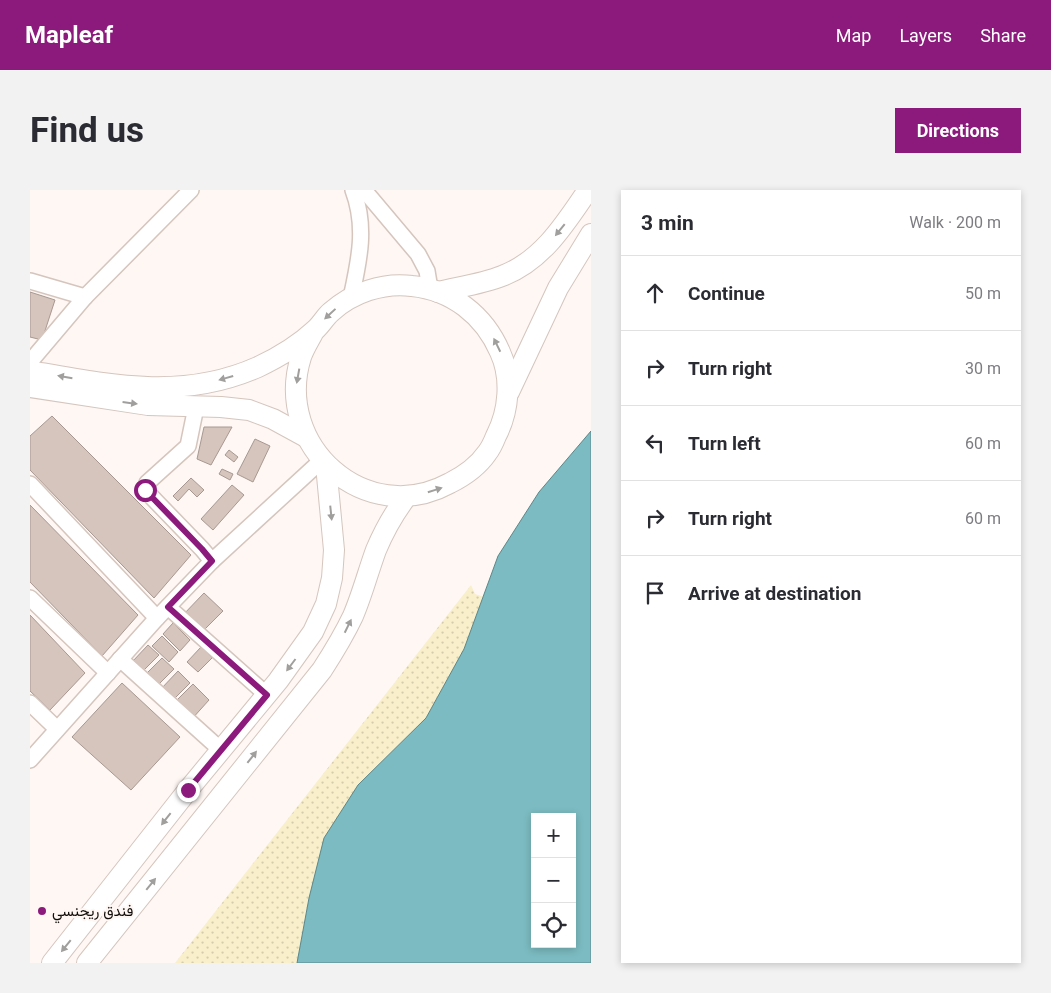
<!DOCTYPE html>
<meta charset="utf-8">
<style>
body{margin:0;font-family:Roboto,Vazirmatn,sans-serif;background:#f2f2f3;color:#2b2b33}
.controls{position:absolute;right:15px;bottom:15px;display:grid;overflow:hidden;border-radius:0px;box-shadow:0 2px 8px #0003}
.controls button{width:45px;height:45px;display:grid;place-items:center;padding:0;border:0;border-bottom:1px solid #e1e1e2;background:#fff;color:#2b2b33;font:25px sans-serif}
.stop{position:absolute;width:15px;height:15px;margin:-11px;border:4px solid #8c1a7d;border-radius:50%;background:#fff}
.stop.end{background:#8c1a7d;border-color:#fff;box-shadow:0 1px 5px #0008}
.list{margin:0;padding:0;list-style:none}
h2{display:flex;justify-content:space-between;align-items:center;height:65px;margin:0;padding:0 20px;font-size:21px}
h2 small{font-size:16px;font-weight:400;color:#7c7c81}
.list li{display:grid;grid-template-columns:32px 1fr auto;gap:15px;align-items:center;box-sizing:border-box;height:75px;padding:0 20px;border-top:1px solid #e1e1e2}
.list b{display:block;font-size:19px;white-space:nowrap}
.list em{font-size:16px;font-style:normal;color:#7c7c81}
.icon{flex:none;width:28px;height:28px;fill:none;stroke:currentColor;stroke-width:2;stroke-linecap:round;stroke-linejoin:round}
.map{position:relative;flex:none;width:561px;height:773px;overflow:hidden;border-radius:0px}
header{display:flex;align-items:center;gap:30px;box-sizing:border-box;height:70px;padding:0 25px;background:#8c1a7d;color:#fff}
header strong{font-size:24px}
nav{display:flex;gap:28px;margin-inline-start:auto;font-size:18px}
.intro{display:flex;align-items:center;justify-content:space-between;box-sizing:border-box;height:120px;padding:0 30px}
h1{margin:0;font-size:35px}
.button{padding:12px 22px;border-radius:0px;background:#8c1a7d;color:#fff;font-size:18px;font-weight:700}
main{display:flex;gap:30px;padding:0 30px}
aside{flex:1;background:#fff;border-radius:0px;box-shadow:0 2px 8px #0003}
.map>svg:first-child{display:block}
.sand{fill:url(#sand-dots)}
.water{fill:#7bbbc1;stroke:#5c878a;fill-rule:evenodd}
.building{fill:#d5c5bd;stroke:#a89891}
.lines{fill:none;stroke-linecap:round;stroke-linejoin:round}
.minor-casing{stroke:#d5c5bd;stroke-width:18}
.major-casing{stroke:#d5c5bd;stroke-width:22}
.minor{stroke:#fff;stroke-width:15}
.major{stroke:#fff;stroke-width:20}
.oneway{fill:#a19f9d}
.route{stroke:#8c1a7d;stroke-width:6}
.poi-dot{fill:#8c1a7d;stroke:#fef7f4;stroke-width:2}
.labels{text-anchor:middle;dominant-baseline:central;stroke-width:4;stroke-linejoin:round;paint-order:stroke}
.poi-label{font-size:15px;fill:#130e0b;stroke:#fef7f4;text-anchor:start}
</style>
<header>
<strong>Mapleaf</strong>
<nav><a>Map</a><a>Layers</a><a>Share</a></nav>
</header>
<div class="intro"><h1>Find us</h1><a class="button">Directions</a></div>
<main>
<div class="map">
<svg width="561" height="773" viewBox="0 0 561 773">
<defs>
<pattern id="sand-dots" width="8" height="8" patternUnits="userSpaceOnUse" patternTransform="scale(1.25)"><rect width="8" height="8" fill="#f9efca"/><path d="M2 2h.1M6 6h.1" fill="none" stroke="#d5ccac" stroke-width="1.8" stroke-linecap="round"/></pattern>
</defs>
<rect width="100%" height="100%" fill="#fef7f4"/>
<path class="sand" d="M441,395L445,404L454,407L434,459L396,528L328,595L279,708L267,773H145Z"/>
<path class="water" d="M561,241V773H267L279,708L294,648L328,595L396,528L434,459L468,366L509,302ZM505,627H542V754H505Z"/>
<g class="building">
<path d="M0,102L25,110L12,150L0,147Z"/>
<path d="M22,226L161,365L124,408L0,280V246Z"/>
<path d="M174,237H202L181,275L167,269Z"/>
<path d="M225,249L240,256L223,292L207,284Z"/>
<path d="M199,260L208,267L204,272L195,265Z"/>
<path d="M192,279L203,284L200,290L189,284Z"/>
<path d="M161,288L174,300L167,307L159,299L148,311L143,306Z"/>
<path d="M202,295L214,305L183,340L171,329Z"/>
<path d="M0,315L108,425L72,466L0,392Z"/>
<path d="M174,403L193,421L170,444L152,426Z"/>
<path d="M0,425L55,483L20,520L0,501Z"/>
<path d="M143,433L160,450L150,461L133,444Z"/>
<path d="M132,446L148,462L139,472L122,456Z"/>
<path d="M118,455L129,465L112,482L102,472Z"/>
<path d="M171,457L182,468L168,482L157,472Z"/>
<path d="M132,468L144,479L125,498L113,487Z"/>
<path d="M148,481L160,493L142,511L130,500Z"/>
<path d="M92,493L150,547L101,600L42,547Z"/>
<path d="M163,494L179,510L161,530L144,513Z"/>
</g>
<g class="lines">
<g class="minor-casing">
<g id="minor">
<path d="M334,0L388,64L397,81L400,99"/>
<path d="M0,91L55,107"/>
<path d="M321,108C329,71 337,37 323,0"/>
<path d="M0,172L55,107L161,0"/>
<path d="M0,294L127,428"/>
<path d="M182,371L292,270"/>
<path d="M0,408L78,483"/>
<path d="M138,417L237,505"/>
<path d="M90,469L192,561"/>
<path d="M0,513L27,539"/>
<path d="M0,570L127,428L182,371L172,359L115,300L117,293L158,256L166,217"/>
</g>
</g>
<g class="major-casing">
<g id="major">
<path d="M408,102C429,97 452,94 472,86C512,71 535,34 558,0"/>
<path d="M0,181C79,195 152,211 228,177C247,168 270,154 285,140C291,135 295,127 301,122C322,103 353,92 382,96C422,100 454,125 470,162C482,188 479,221 466,246C464,251 461,258 457,263C448,276 434,286 420,293C336,339 243,256 271,167C274,158 280,149 284,141"/>
<path d="M0,197L118,215L191,217L219,220L243,229L276,247"/>
<path d="M479,202L528,98L561,44"/>
<path d="M22,773L158,600L248,491L283,442L296,414L302,388L304,360L296,275"/>
<path d="M57,773L292,480C303,463 314,445 323,426C332,405 338,382 346,360C354,341 364,323 377,306"/>
</g>
</g>
<use href="#minor" class="minor"/>
<use href="#major" class="major"/>
</g>
<defs><path id="oneway-solid" d="M-6-.8H1V-3.2L6.5 0L1 3.2V.8H-6Z" transform="scale(1.25)"/></defs>
<g class="oneway">
<use href="#oneway-solid" transform="translate(530 40) rotate(129)"/>
<use href="#oneway-solid" transform="translate(300 124) rotate(137)"/>
<use href="#oneway-solid" transform="translate(467 155) rotate(-116)"/>
<use href="#oneway-solid" transform="translate(268 186) rotate(100)"/>
<use href="#oneway-solid" transform="translate(35 187) rotate(-170)"/>
<use href="#oneway-solid" transform="translate(196 188) rotate(164)"/>
<use href="#oneway-solid" transform="translate(100 213) rotate(7)"/>
<use href="#oneway-solid" transform="translate(405 300) rotate(-17)"/>
<use href="#oneway-solid" transform="translate(301 323) rotate(84)"/>
<use href="#oneway-solid" transform="translate(318 436) rotate(-64)"/>
<use href="#oneway-solid" transform="translate(261 475) rotate(127)"/>
<use href="#oneway-solid" transform="translate(222 567) rotate(-52)"/>
<use href="#oneway-solid" transform="translate(136 629) rotate(128)"/>
<use href="#oneway-solid" transform="translate(121 694) rotate(-51)"/>
<use href="#oneway-solid" transform="translate(36 756) rotate(129)"/>
</g>
<g class="lines">
<path class="route" d="M115,300L172,359L182,371L138,417L237,505L158,600"/>
</g>
<circle class="poi-dot" cx="12" cy="721" r="5"/>
<g class="labels">
<g class="poi-label">
<text x="22" y="721">فندق ريجنسي</text>
</g>
</g>
</svg>
<div class="controls">
<button>+</button>
<button>−</button>
<button><svg class="icon" aria-label="locate" viewBox="0 0 24 24"><circle cx="12" cy="12" r="6"/><path d="M12 2v4M12 18v4M2 12h4M18 12h4"/></svg></button>
</div>
<div class="stop" style="left:115px;top:300px"></div>
<div class="stop end" style="left:158px;top:600px"></div>
</div>
<aside>
<h2>3 min<small>Walk · 200 m</small></h2>
<ul class="list">
<li><svg class="icon" aria-label="ahead" viewBox="0 0 24 24"><path d="M12 20V5M6 11l6-6 6 6"/></svg><div><b>Continue</b></div><em>50 m</em></li>
<li><svg class="icon" aria-label="right" viewBox="0 0 24 24"><path d="M7 20v-9h11M14 6l5 5-5 5"/></svg><div><b>Turn right</b></div><em>30 m</em></li>
<li><svg class="icon" aria-label="left" viewBox="0 0 24 24"><path d="M17 20v-9H6M10 6l-5 5 5 5"/></svg><div><b>Turn left</b></div><em>60 m</em></li>
<li><svg class="icon" aria-label="right" viewBox="0 0 24 24"><path d="M7 20v-9h11M14 6l5 5-5 5"/></svg><div><b>Turn right</b></div><em>60 m</em></li>
<li><svg class="icon" aria-label="arrive" viewBox="0 0 24 24"><path d="M6 21V4h12l-3 4 3 4H6"/></svg><div><b>Arrive at destination</b></div></li>
</ul>
</aside>
</main>
